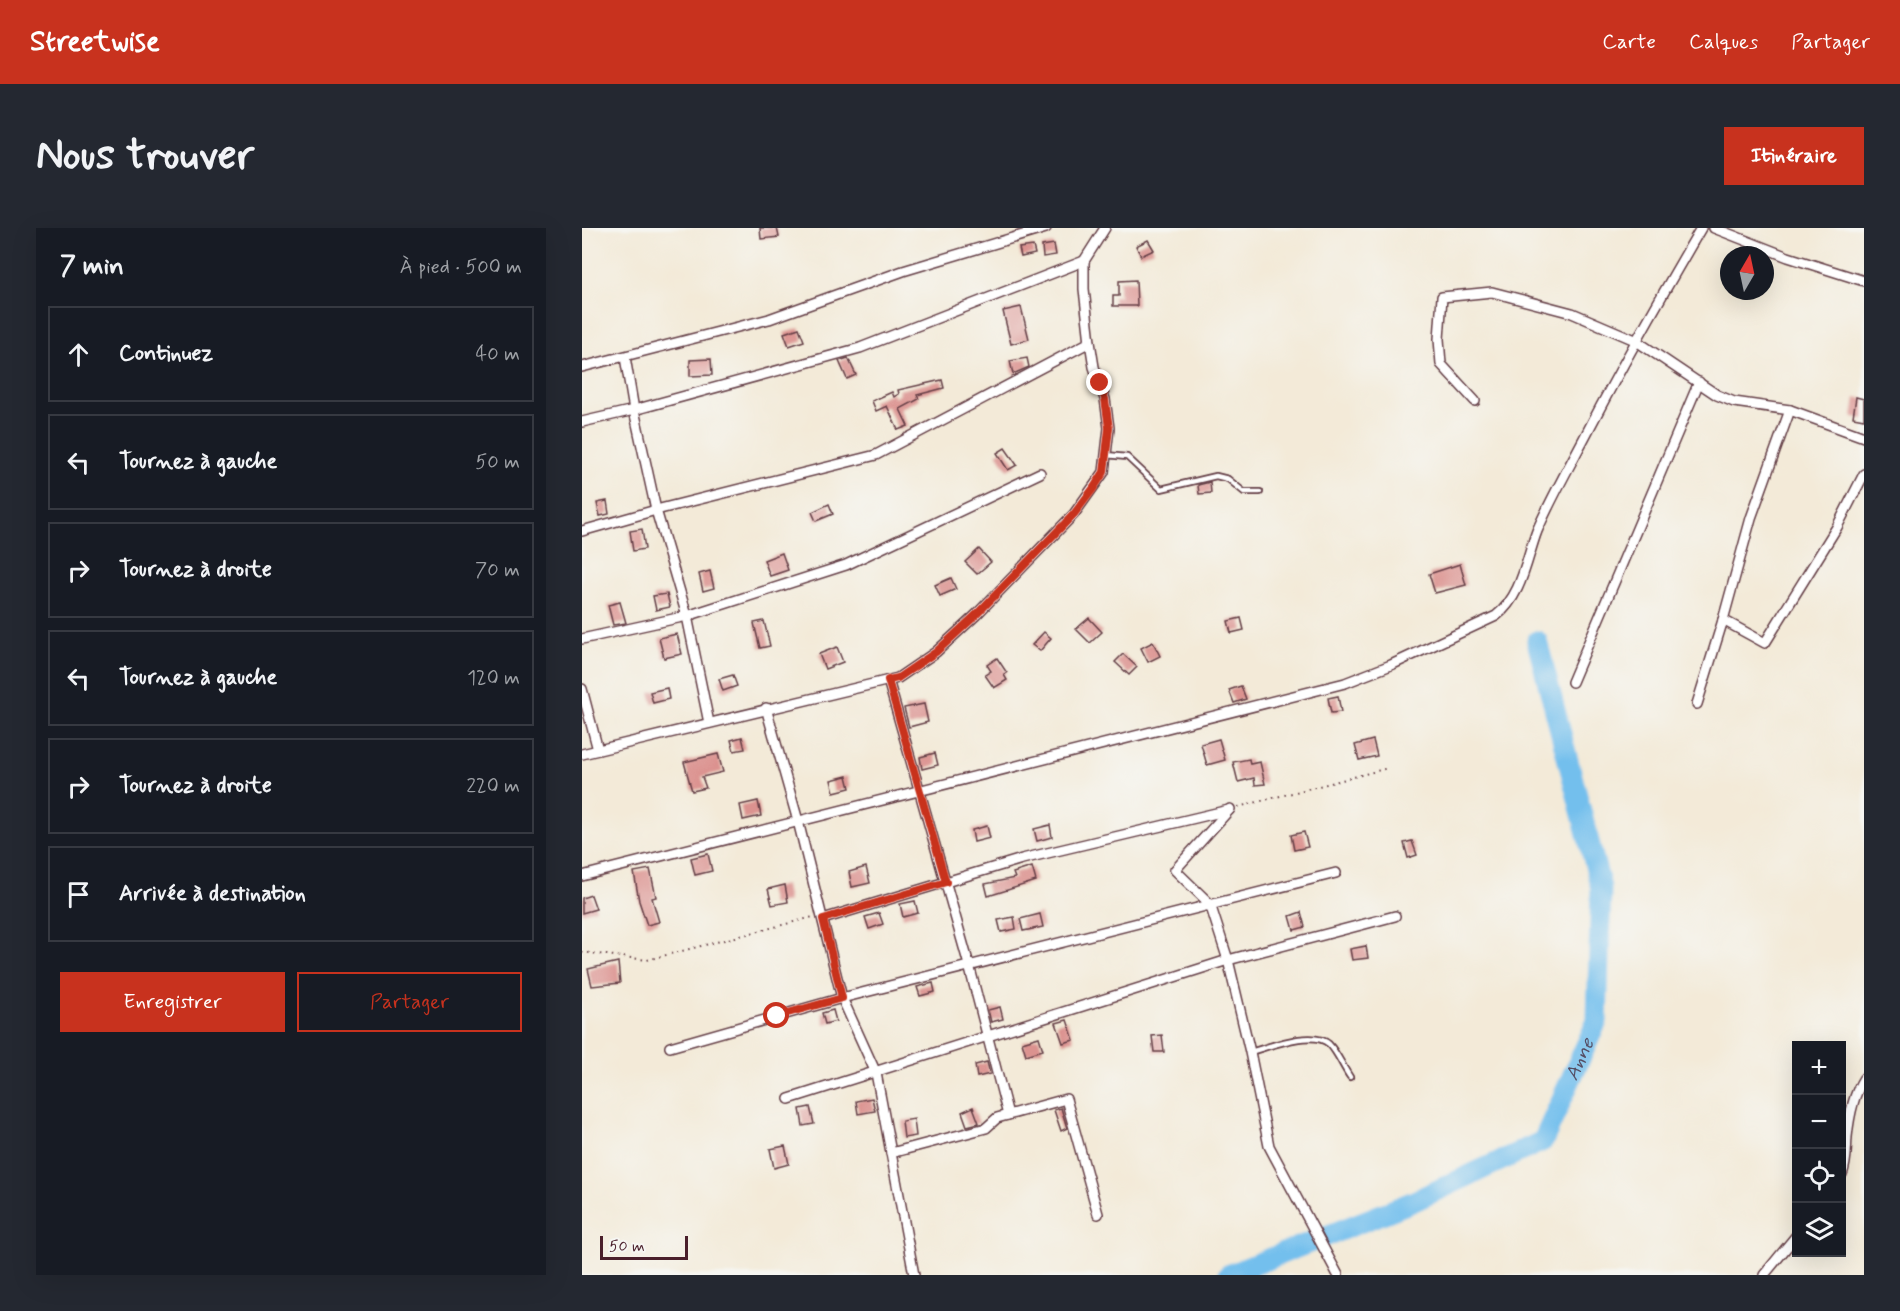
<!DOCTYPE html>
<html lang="fr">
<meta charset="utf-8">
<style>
body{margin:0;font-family:Mynerve,sans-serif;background:#242831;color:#f1f3f6}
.controls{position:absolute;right:18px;bottom:18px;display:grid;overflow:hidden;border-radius:0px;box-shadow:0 6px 24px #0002}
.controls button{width:54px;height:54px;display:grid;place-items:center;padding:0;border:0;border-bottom:2px solid #363941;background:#171b24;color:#f1f3f6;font:30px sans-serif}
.compass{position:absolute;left:1138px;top:18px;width:54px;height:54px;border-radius:50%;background:#171b24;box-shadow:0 6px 24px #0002;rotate:9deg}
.scale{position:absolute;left:18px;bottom:15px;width:88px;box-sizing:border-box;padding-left:6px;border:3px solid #4a1f2b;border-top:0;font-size:16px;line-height:21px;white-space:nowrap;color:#4a1f2b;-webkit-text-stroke:4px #f6f6f2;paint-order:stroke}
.stop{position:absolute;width:18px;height:18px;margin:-14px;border:4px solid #c8321e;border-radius:50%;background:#fff}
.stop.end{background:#c8321e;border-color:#fff;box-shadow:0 2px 6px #0008}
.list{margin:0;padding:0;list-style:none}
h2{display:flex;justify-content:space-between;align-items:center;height:78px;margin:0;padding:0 24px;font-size:26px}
h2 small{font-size:20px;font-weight:400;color:#9ea1a6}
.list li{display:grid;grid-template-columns:39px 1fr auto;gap:18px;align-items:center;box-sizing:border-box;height:96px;margin:0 12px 12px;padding:0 12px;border:2px solid #363941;border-radius:0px}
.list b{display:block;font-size:22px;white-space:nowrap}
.list em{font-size:20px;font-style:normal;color:#9ea1a6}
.actions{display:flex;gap:12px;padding:18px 24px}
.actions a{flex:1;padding:14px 0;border:2px solid #c8321e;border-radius:0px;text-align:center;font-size:21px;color:#c8321e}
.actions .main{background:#c8321e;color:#fff}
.icon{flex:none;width:33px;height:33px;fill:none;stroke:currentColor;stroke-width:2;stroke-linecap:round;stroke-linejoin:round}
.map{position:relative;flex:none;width:1282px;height:1047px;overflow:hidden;border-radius:0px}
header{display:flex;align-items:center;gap:36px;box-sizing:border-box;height:84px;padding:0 30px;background:#c8321e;color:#fff}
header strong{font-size:28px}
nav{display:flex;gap:33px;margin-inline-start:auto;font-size:21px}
.intro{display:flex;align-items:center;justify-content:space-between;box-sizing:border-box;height:144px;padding:0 36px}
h1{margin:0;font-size:42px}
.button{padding:15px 27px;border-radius:0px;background:#c8321e;color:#fff;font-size:21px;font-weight:700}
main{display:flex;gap:36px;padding:0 36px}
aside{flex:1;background:#171b24;border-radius:0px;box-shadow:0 6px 24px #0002}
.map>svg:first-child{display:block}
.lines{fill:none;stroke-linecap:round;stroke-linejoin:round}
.river{stroke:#73bfed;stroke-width:21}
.building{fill:#db928f}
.lane-casing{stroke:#633d45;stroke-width:8}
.street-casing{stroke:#633d45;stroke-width:12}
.path{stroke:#633d45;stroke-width:2;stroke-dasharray:1.5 4.5;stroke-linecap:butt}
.lane{stroke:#fff;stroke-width:4.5}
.street{stroke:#fff;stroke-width:9}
.route{stroke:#c8321e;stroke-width:8}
.labels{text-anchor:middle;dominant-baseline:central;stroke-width:4.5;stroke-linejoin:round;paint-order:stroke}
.water-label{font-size:20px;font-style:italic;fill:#564f65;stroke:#f6f6f2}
</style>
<header>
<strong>Streetwise</strong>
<nav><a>Carte</a><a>Calques</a><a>Partager</a></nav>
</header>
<div class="intro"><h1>Nous trouver</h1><a class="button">Itinéraire</a></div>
<main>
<aside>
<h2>7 min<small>À pied · 500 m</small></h2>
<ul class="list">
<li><svg class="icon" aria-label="ahead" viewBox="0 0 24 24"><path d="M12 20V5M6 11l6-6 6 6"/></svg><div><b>Continuez</b></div><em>40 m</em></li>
<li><svg class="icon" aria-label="left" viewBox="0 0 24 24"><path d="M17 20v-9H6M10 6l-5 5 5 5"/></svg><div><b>Tournez à gauche</b></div><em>50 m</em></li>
<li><svg class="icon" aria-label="right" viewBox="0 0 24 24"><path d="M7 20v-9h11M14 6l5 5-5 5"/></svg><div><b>Tournez à droite</b></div><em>70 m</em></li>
<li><svg class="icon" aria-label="left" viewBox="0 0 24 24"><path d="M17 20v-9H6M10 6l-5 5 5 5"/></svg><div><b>Tournez à gauche</b></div><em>120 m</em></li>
<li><svg class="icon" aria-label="right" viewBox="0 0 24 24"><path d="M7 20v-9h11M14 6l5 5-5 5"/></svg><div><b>Tournez à droite</b></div><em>220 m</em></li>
<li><svg class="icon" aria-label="arrive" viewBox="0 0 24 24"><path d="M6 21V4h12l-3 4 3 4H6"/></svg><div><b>Arrivée à destination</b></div></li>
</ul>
<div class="actions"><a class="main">Enregistrer</a><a>Partager</a></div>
</aside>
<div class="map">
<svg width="1282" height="1047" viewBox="0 0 1282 1047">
<rect width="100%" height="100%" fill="#f6f6f2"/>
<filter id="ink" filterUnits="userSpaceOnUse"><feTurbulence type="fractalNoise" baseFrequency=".0167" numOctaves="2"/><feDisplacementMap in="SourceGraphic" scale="12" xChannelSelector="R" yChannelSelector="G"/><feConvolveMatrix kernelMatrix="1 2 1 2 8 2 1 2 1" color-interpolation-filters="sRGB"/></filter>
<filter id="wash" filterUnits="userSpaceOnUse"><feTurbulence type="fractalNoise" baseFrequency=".008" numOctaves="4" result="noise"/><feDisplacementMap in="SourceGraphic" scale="24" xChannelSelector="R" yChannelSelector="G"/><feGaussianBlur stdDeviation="1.35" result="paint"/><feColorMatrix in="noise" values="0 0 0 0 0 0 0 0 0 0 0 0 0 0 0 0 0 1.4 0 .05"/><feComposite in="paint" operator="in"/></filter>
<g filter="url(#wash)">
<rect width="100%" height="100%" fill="#f3ead8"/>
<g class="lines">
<path class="river" id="s1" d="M646,1047L830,974L961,913L1015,793L1019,660L955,413"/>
</g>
<g id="blocks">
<g class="building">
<path d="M178,0H195L197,9L179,11Z"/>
<path d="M566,12L572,22L559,28L554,18Z"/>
<path d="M472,16L474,27L461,29L460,18Z"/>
<path d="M451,18L453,26L439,29L437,20Z"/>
<path d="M554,52L555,78H531V68H537V53Z"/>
<path d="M439,79L447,111L429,116L421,83Z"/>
<path d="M217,100L222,113L207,118L202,105Z"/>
<path d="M266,130L274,147L265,151L257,133Z"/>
<path d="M445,130L447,139L431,146L428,133Z"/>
<path d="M129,131L130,147L108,148V132Z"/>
<path d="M360,152L362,160L335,167L337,171L318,181L326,198L316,202L305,178L294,183L290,173L310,164L312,169L317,166L316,162Z"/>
<path d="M1274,169L1282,171V191L1271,189Z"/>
<path d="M423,220L435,237L426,242L415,225Z"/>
<path d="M628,254L629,265L617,266L616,257Z"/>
<path d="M25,273L27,286L18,288L15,275Z"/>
<path d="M247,276L251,286L234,293L230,284Z"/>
<path d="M60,301L63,321L51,323L48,303Z"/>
<path d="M397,321L409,334L395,346L383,334Z"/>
<path d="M200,325L206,342L188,348L182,332Z"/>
<path d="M878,336L884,357L853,365L847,346Z"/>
<path d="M128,343L132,360L121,363L117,346Z"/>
<path d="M369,350L374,361L358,368L353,357Z"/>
<path d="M85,366L88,379L74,382L71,368Z"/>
<path d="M38,374L44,395L31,397L26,377Z"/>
<path d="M507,390L520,404L508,415L494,401Z"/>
<path d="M659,390L662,402L649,405L646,393Z"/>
<path d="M182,393L188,418L178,420L172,395Z"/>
<path d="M462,404L469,410L458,423L450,417Z"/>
<path d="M95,406L100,426L82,430L77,410Z"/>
<path d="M571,414L578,428L566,434L559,420Z"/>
<path d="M255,419L261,434L243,441L237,426Z"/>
<path d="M541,426L555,439L547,447L533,434Z"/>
<path d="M415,430L425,445L422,447L425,452L412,460L403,447L409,443L405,437Z"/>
<path d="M151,447L155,458L141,463L137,451Z"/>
<path d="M659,458L664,471L652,475L647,462Z"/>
<path d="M85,460L87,471L71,475L68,464Z"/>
<path d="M756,468L759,484L749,485L746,470Z"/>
<path d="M342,476L346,494L327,499L322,480Z"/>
<path d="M160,509L163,521L152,523L149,512Z"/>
<path d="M637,511L643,532L625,537L619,516Z"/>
<path d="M791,512L795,528L777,532L773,517Z"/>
<path d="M353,525L356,537L340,541L338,529Z"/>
<path d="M136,526L141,544L120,549L124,560L110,563L102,534Z"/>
<path d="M667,531L668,536L678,534L683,556L673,557L672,550L656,554L651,534Z"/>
<path d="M265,548L268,560L252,564L249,552Z"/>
<path d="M176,573L179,588L161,592L158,577Z"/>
<path d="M468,597L470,609L455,613L452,601Z"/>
<path d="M405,598L408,610L392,614L390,602Z"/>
<path d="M722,604L726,619L712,622L709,607Z"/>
<path d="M830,613L835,627L826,630L822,615Z"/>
<path d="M126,626L130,643L113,647L109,630Z"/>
<path d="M284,639L288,655L270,659L267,644Z"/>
<path d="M450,639L454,653L406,668L403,656L433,650L431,645Z"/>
<path d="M68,641L74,669L70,670L77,694L65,697L57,673L52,644Z"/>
<path d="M203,657L206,674L190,677L186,661Z"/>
<path d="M9,667L14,681L0,685V670Z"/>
<path d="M333,673L336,685L321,689L318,676Z"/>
<path d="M719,684L723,699L712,702L708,688Z"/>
<path d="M297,685L301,696L287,701L283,689Z"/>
<path d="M458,686L461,699L441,703L438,691Z"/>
<path d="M432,689L434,701L419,704L416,692Z"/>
<path d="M784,718L786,730L770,732L768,721Z"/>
<path d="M36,734L38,755L10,758L6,741Z"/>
<path d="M351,755L353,764L338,768L335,759Z"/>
<path d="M418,779L421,791L409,794L406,782Z"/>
<path d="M251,782L254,793L243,796L240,785Z"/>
<path d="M485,792L492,812L481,815L474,795Z"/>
<path d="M580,807L582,824H572L570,808Z"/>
<path d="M457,809L461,822L444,827L440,814Z"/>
<path d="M405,834L408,846L395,849L393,837Z"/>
<path d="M290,870L293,883L276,886L274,873Z"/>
<path d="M228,879L232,896L221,898L218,881Z"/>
<path d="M391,879L397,895L385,898L380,884Z"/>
<path d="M479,880L485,900L479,903L472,882Z"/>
<path d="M332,891L334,908L322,910L320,893Z"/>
<path d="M203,918L207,936L192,940L188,921Z"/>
</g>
</g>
</g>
<g filter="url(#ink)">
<use href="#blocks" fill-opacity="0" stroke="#633d45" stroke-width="1.5"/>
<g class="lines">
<g class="lane-casing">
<g id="lane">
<path d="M524,227L545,229L579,261L634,248L646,251L662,264H678"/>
<path d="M668,824C687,819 731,801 747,816C755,824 761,839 768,849"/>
</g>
</g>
<g class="street-casing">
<g id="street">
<path d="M1132,0L1206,29L1282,53"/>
<path d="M43,129L52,182L74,282L105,388L127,495"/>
<path d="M0,139L187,91L321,43L464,0"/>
<path d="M893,173L859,136L857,111L860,69L910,64L990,85L1053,112L1135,167L1152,174L1208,182L1282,209"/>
<path d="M0,194L52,182L278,120L502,33"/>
<path d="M0,303L74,282L294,227L508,114"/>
<path d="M1141,392L1183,415L1255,299L1282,246"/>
<path d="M0,411L105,388L264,337L458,245"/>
<path d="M306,452L387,737L426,887"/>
<path d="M990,454L1117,154"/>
<path d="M0,461L16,522"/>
<path d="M1115,476L1141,392L1169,290L1208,182"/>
<path d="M184,480L216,593L260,770L294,845L332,1047"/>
<path d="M0,526L316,450L354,424L394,387L492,286L522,244L527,200L523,171L512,139L508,114L502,61V33L523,0"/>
<path d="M648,581L593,642L628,676L646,732L668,824L687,918L756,1047"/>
<path d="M0,648L763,455L809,437L914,388C940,368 944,332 955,303C971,266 991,232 1009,197C1044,130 1081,65 1119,0"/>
<path d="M241,691L440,631L647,582"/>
<path d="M88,819L260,770L754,645"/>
<path d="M207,871L646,732L813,688"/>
<path d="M309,925L404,900L415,890L484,871L516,986"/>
<path d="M1260,946C1265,934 1264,921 1265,909C1267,889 1271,867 1282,850"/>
<path d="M1182,1047L1214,1008"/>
</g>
</g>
<g class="path">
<path d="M656,579L806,540"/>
<path d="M0,724L65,732L231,689"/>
</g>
<use href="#lane" class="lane"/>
<use href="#street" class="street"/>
</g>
</g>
<g class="lines" filter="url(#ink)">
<path class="route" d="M195,788L260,770L241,691L364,654L306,452L316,450L354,424L394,387L492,286L511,261L522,244L527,200L523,171L518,155"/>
</g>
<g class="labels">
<g class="water-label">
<text stroke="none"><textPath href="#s1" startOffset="432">Anne</textPath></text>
</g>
</g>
</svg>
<div class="controls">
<button>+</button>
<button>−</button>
<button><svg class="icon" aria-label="locate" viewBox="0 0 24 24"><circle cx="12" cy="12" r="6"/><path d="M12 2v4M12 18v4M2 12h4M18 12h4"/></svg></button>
<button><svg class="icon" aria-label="layers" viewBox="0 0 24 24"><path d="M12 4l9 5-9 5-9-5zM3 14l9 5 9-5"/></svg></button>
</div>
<svg class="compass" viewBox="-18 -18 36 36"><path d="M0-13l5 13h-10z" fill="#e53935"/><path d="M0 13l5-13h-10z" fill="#9ea1a6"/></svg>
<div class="scale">50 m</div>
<div class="stop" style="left:195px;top:788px"></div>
<div class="stop end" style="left:518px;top:155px"></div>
</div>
</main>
